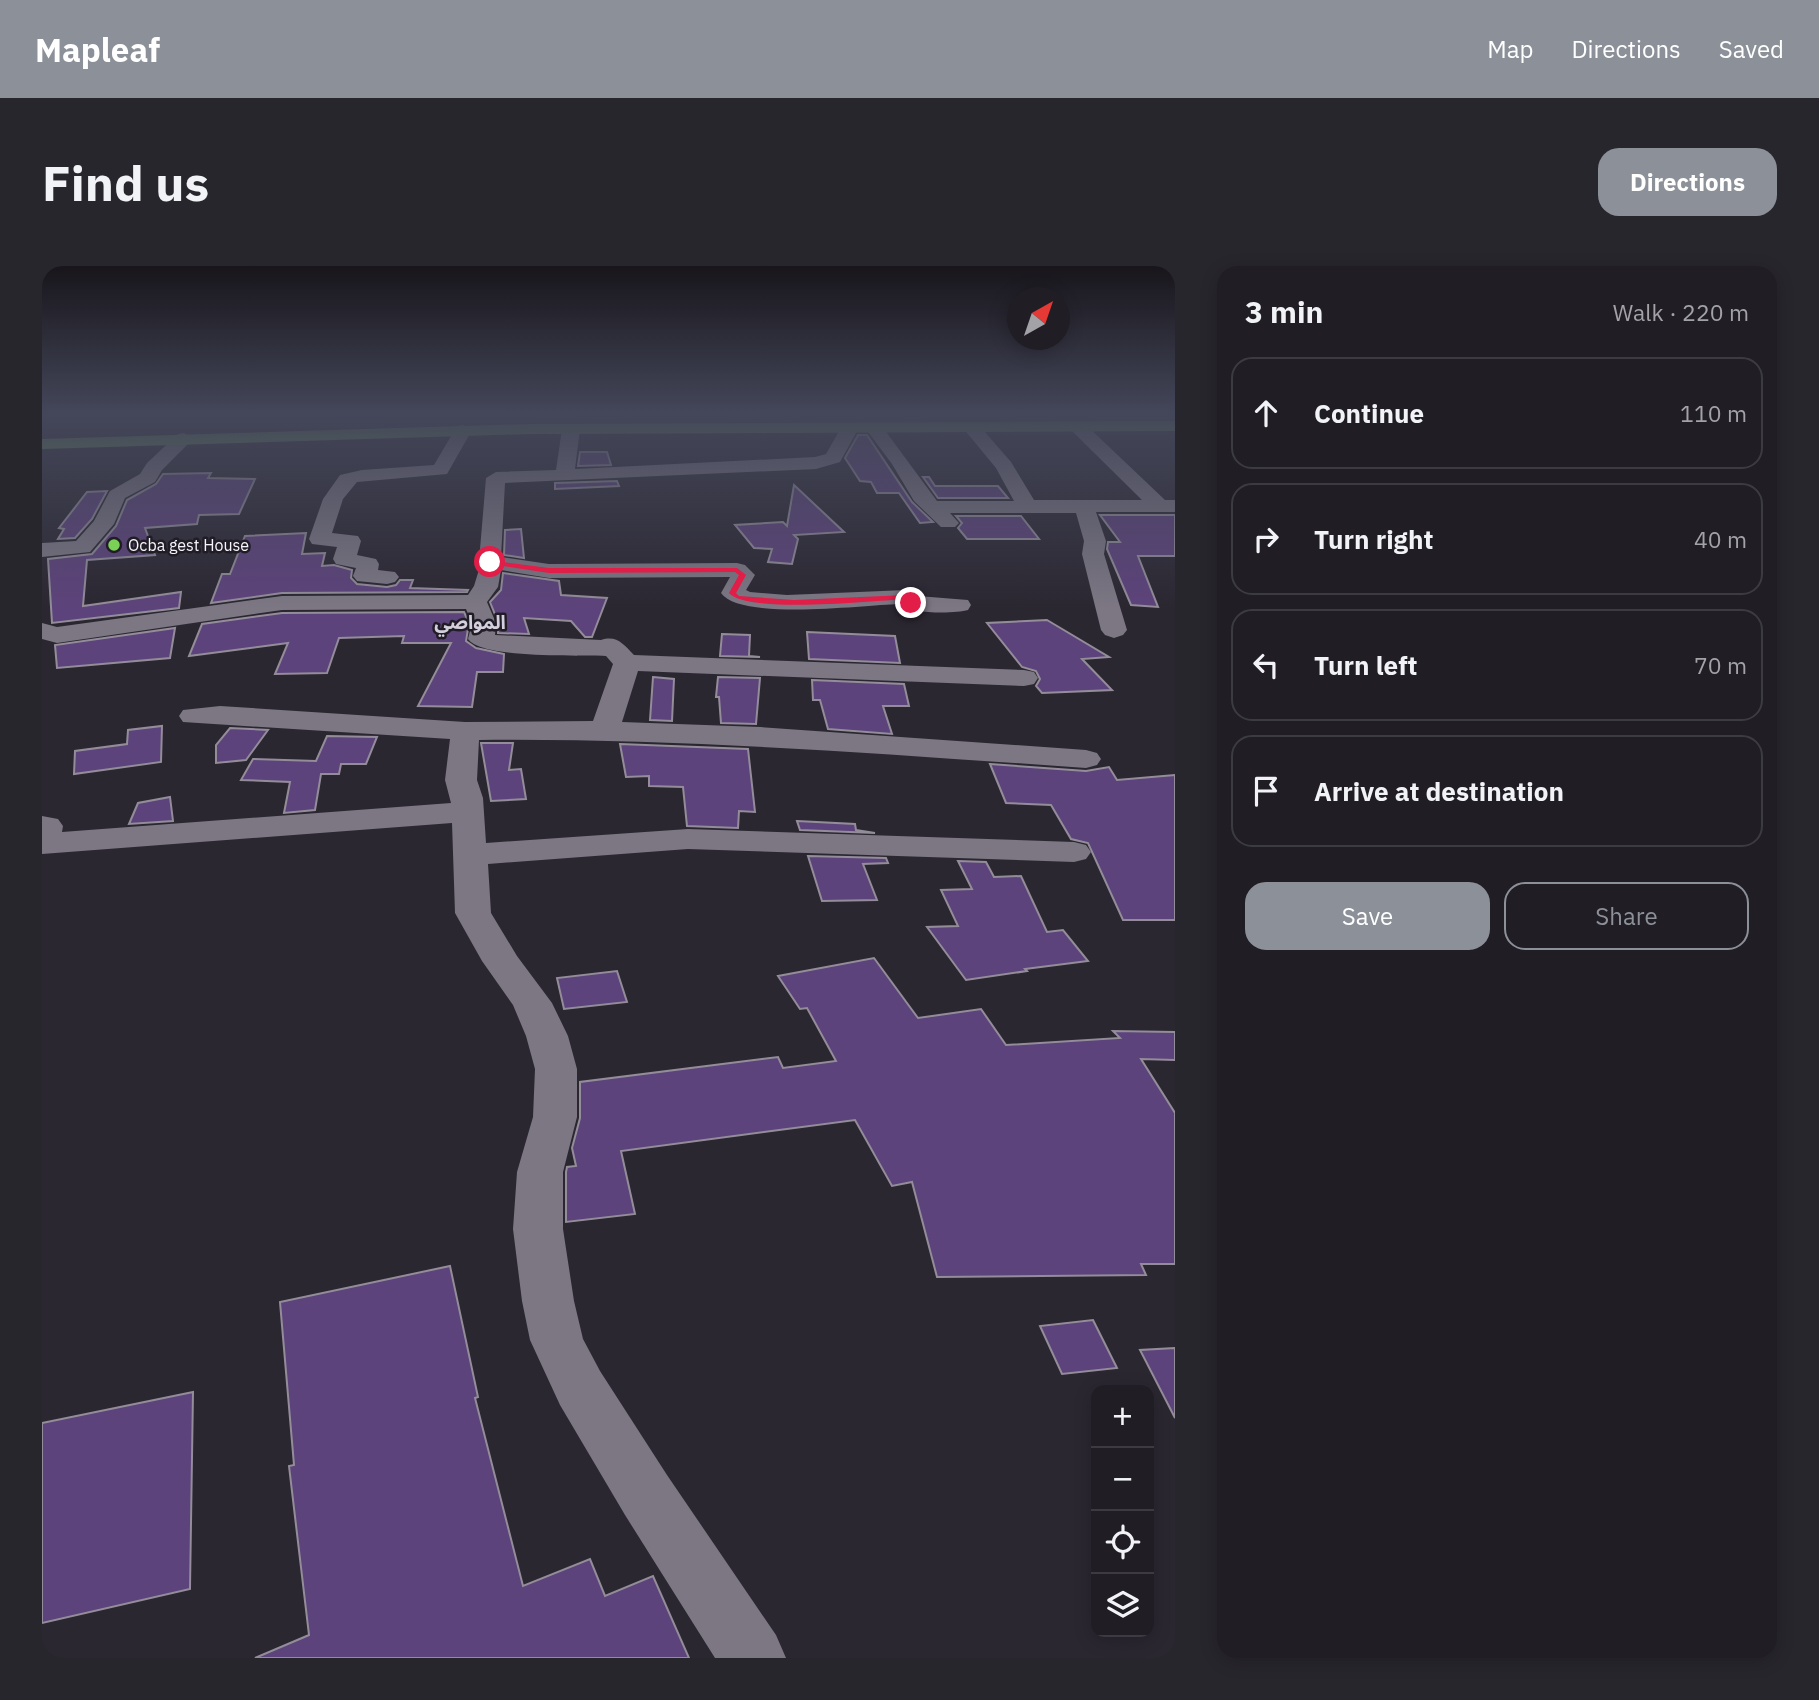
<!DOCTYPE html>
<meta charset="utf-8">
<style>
body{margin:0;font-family:"IBM Plex Sans","Noto Sans Arabic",sans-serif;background:#28262d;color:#f1f3f6}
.controls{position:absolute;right:21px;bottom:21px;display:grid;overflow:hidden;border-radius:14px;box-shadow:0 4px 18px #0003}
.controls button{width:63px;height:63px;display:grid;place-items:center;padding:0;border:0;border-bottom:2px solid #3d3b42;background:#201d25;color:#f1f3f6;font:35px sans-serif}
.compass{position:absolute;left:965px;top:21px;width:63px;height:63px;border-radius:50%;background:#201d25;box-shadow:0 4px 18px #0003;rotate:40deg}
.stop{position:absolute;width:21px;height:21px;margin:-16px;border:5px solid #e11d48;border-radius:50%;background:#fff}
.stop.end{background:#e11d48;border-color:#fff;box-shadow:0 2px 7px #0008}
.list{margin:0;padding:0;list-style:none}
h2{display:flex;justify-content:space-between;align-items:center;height:91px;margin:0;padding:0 28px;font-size:30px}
h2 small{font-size:23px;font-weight:400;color:#a2a2a7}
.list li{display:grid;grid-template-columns:46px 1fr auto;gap:21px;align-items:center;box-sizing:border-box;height:112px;margin:0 14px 14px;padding:0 14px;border:2px solid #3d3b42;border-radius:21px}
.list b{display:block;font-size:26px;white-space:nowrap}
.list em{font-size:23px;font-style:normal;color:#a2a2a7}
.actions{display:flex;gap:14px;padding:21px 28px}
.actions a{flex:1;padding:16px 0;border:2px solid #8c9099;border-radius:21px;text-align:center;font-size:24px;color:#8c9099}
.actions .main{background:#8c9099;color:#fff}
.icon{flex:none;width:38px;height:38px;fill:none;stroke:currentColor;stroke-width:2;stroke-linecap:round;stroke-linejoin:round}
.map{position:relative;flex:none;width:1133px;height:1392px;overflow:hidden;border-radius:21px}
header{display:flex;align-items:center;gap:42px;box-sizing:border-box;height:98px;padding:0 35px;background:#8c9099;color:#fff}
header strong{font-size:33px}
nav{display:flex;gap:38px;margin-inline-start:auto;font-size:24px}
.intro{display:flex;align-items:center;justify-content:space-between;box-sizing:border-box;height:168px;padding:0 42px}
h1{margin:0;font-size:49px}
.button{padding:18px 32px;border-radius:21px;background:#8c9099;color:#fff;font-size:24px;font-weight:700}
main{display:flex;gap:42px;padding:0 42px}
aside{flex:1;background:#201d25;border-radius:21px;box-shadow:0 4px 18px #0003}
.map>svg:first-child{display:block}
.building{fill:#5d437b;stroke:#928d99;stroke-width:2}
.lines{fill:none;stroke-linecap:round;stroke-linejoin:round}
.minor{fill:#7c7783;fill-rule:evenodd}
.major{fill:#669154;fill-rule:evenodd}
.route{fill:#e11d48}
.poi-dot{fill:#7bd156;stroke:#211d27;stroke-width:2.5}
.labels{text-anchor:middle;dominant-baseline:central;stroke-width:5;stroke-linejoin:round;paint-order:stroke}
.far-poi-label{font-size:16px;fill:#f6f3fa;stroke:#211d27;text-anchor:start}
.far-quarter-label{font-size:19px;font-weight:bold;fill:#d5cfdd;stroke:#211d27}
</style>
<header>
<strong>Mapleaf</strong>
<nav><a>Map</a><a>Directions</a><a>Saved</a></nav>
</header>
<div class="intro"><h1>Find us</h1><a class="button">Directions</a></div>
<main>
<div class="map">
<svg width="1133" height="1392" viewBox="0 0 1133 1392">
<rect width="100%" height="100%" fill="#2b2731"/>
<g class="building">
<path d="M816,169H825L870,236L891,256L878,257L857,227H835L829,216L818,215L803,192Z"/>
<path d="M538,186H565L569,199L536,200Z"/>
<path d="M169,207L166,212L213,213L197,248L157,249L155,258L103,262L113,289L45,294L41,340L139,326L137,342L10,357L6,293L50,288L74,260L85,234L114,218L121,208Z"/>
<path d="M881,211H887L893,220H956L966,232H896Z"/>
<path d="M575,215L577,220L513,223V217Z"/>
<path d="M752,219L802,266L752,269L756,273L750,298L726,296L730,283L712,282L693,259L741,256L745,260Z"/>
<path d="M65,225L50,253L33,272L16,273L22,263L17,262L45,226Z"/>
<path d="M1058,249H1133V290H1096L1116,341L1089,339L1065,283L1066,276H1078Z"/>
<path d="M914,250H979L997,273H925L916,262L920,257Z"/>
<path d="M479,263L482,292L462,289L463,264Z"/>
<path d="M264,267L260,288L283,287L280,300L292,299L310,304L309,312L315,318L345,321L354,319L358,314H371L368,322L426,324L425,326L240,327L169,337L180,308H188L203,270Z"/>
<path d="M461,307L517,315L519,329L565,332L550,371H543L529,355L482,352L487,368L456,367V356L448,336L459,324Z"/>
<path d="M422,346L427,357L424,375L434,382L462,388L461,406H435L430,441L376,440L409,377H360L362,370L297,372L285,407L233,408L246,377L147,390L160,358L240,347Z"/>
<path d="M1005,354L1067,391L1040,393L1070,424L1000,427L994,420L998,413L994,405L980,401L945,357Z"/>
<path d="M133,362L128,392L15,402L13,379Z"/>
<path d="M765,366L853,370L858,397L767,393Z"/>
<path d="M680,368L708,369L707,390L718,391L678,390Z"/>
<path d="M611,411L632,413L630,455L608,454Z"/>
<path d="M676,411L718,412L714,458L679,457L677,431H674Z"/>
<path d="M770,414L862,418L867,440H841L850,468L786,463L778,434H771Z"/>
<path d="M120,460L119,496L32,508L33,485L85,478L86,464Z"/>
<path d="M188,462L226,464L204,494L174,497V479Z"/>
<path d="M285,470L335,471L324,498H299L297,508H279L273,544L242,547L248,516L199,514L211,493L274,495Z"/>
<path d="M439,477H471L467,504L479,503L484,533L449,535Z"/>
<path d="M578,478L706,483L713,546L697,545L696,562L645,560L641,521L607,520V510L584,511Z"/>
<path d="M948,498L1044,505L1067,501L1075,514L1133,509V654H1081L1046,577L1029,573L1009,539L964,537Z"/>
<path d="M128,531L131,555L87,558L96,537Z"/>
<path d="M755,555L813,558L814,564L833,567L758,564Z"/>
<path d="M766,590L844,592L846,597L821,598L835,634L780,635Z"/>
<path d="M916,595L944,596L952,611L979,610L1005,666L1021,664L1046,695L983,703L985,705L924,714L885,661L916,660L899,624L930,623Z"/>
<path d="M832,692L876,752L939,743L964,779L1078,772L1071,765L1133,766V794L1099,793L1133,847V998H1099L1104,1009L895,1011L870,916L850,920L813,854L579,885L593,948L524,956V906L525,901L534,900L530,882L538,852V816L736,791L741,802L794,795L765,742L758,743L736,710Z"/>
<path d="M575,705L585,736L522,743L515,712Z"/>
<path d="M408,1000L436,1131L433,1132L481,1320L548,1293L563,1330L611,1310L647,1392H213L267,1369L247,1200L252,1199L238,1036Z"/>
<path d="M1051,1054L1075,1102L1020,1108L998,1060Z"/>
<path d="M1133,1082V1152L1098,1084Z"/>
<path d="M151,1126L148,1323L0,1357V1157Z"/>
</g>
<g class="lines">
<g class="minor">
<path d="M1036,156L1042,157L1123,234H1133V246H1054L1064,275L1062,288L1085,364L1081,369L1072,372L1063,369L1059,364L1040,288L1042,275L1034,247H908L917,257L913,261H899L872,235L850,198L824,163L833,158L839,159L895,235H972L954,202L921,162L930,157L936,158L969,196L992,234H1100L1030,165L1027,161Z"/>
<path d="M529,158L538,163L533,203L773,191L784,188L796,167L794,163L797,159H809L814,167L798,196L774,203L463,217L459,291L507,298L695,297L703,299L713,309L704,324L708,326L745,329L864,324L876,330L926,334L929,339L926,344C912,348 867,348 857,338C823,339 698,355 679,327L688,311L507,312L459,304L456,321L445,336L454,357L453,369L559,374C575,369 581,378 592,389L982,404L992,406L996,412L992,418L982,420L596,405L580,456L718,461L1044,484L1055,487L1059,493L1055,499L1044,502C842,488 640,472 437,474L435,514L441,532L444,577L646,563L1032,576L1044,579L1049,586L1044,593L1032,596L646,583L446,598L449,647L475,690L510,737L526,770L535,803V851L521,906V963L532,1035L541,1073L558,1105L625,1209L734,1369L744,1392H673L583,1249L518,1139L488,1074L480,1035L471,963L475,906L491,851L493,803L484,770L471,739L440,695L413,647L410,557L0,588V550L16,553L21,560L20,566L409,537L403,514L408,473L141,456L137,450L141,444L178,440L423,456L551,455L571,398L564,390C537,389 440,393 426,373L430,357L424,343L240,344L15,377L0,373V357L15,361L240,330L426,329L432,320L436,307L444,212L454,206L514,204L520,163Z"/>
<path d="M421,159L430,164L405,208L315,216L301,233L290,267L316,270L319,275L315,289L334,293L337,298L336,304L353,306L357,311L353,316L345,318L315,315L311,310L314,302L294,298L291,293L295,281L270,278L267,273L281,233L298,209L320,204L392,199L415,160Z"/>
<path d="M142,167L151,172L148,176L120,204L113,216L83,232L72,258L48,286L0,291V277L34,275L52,255L68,225L98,208L105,197L136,168Z"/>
</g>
<path class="major" d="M1133,155V165L488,168L0,183V173L488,158Z"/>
</g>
<linearGradient id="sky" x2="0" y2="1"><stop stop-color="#18151b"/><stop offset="0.43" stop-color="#44475a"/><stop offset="1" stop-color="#44475a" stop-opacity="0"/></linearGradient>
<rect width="1133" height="342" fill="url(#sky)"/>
<path class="route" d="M445,294L507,302H695L704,309L694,327L697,330L752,334L864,329L873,337L867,339L863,333C831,335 705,348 687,327L697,309L693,306L507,307L448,298Z"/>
<circle class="poi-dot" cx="72" cy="279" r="7"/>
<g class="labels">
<g class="far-poi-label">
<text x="86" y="279">Ocba gest House</text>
</g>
<g class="far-quarter-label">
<text x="428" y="356">المواصي</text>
</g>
</g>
</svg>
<div class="controls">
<button>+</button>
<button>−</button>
<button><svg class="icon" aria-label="locate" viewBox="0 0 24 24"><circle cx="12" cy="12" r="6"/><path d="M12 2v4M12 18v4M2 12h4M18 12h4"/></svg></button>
<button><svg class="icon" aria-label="layers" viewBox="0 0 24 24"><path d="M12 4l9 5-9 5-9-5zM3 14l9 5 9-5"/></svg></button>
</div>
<svg class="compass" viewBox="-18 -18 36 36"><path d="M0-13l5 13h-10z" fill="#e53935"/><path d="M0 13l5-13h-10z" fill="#a2a2a7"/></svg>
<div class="stop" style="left:448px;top:296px"></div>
<div class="stop end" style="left:869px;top:337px"></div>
</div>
<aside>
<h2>3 min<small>Walk · 220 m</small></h2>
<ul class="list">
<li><svg class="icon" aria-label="ahead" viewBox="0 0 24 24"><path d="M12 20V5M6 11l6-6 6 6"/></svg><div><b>Continue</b></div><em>110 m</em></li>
<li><svg class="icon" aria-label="right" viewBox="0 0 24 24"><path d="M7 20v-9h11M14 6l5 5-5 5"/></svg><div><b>Turn right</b></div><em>40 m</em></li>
<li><svg class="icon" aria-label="left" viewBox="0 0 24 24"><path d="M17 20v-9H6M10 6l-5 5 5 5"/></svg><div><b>Turn left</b></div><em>70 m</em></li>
<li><svg class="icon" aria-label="arrive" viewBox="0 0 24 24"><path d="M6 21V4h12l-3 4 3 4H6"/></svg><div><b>Arrive at destination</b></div></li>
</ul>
<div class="actions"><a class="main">Save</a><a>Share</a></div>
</aside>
</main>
